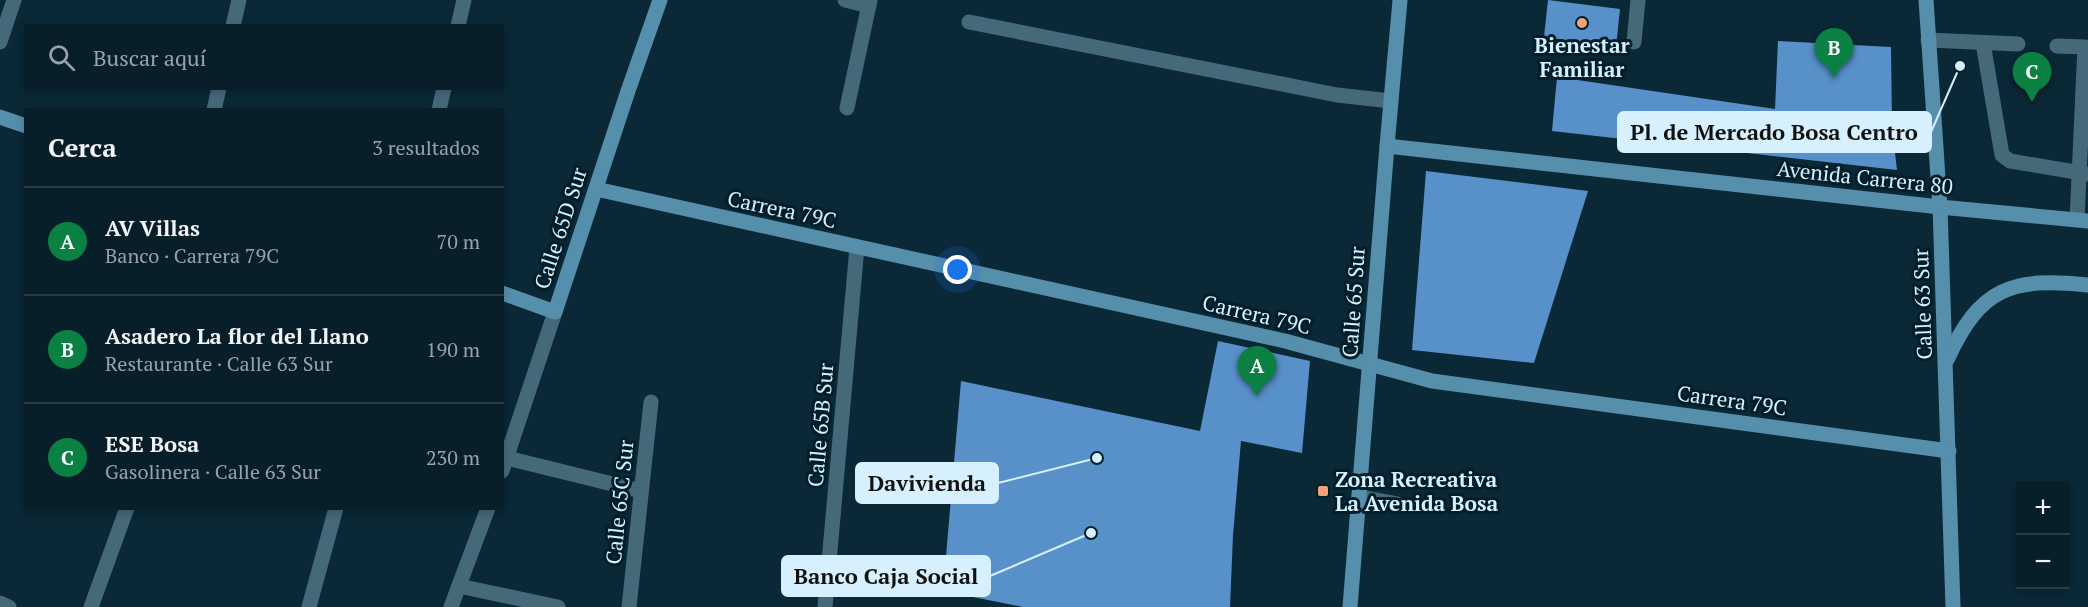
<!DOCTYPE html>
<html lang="es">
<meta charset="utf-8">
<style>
body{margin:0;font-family:"PT Serif",serif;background:#162b34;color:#f1f3f6}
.controls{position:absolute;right:18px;bottom:18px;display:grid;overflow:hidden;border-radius:0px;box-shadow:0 3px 9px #0003}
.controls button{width:54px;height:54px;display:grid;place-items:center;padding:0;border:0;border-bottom:2px solid #293c45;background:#081e28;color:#f1f3f6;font:30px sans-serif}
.you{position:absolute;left:958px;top:270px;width:21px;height:21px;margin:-15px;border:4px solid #fff;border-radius:50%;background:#1a73e8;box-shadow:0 0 0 9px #1a73e833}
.badge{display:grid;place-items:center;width:39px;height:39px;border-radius:50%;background:#0b8043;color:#fff;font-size:20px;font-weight:700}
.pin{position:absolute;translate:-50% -50px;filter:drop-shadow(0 2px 3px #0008)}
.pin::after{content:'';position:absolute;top:32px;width:21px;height:18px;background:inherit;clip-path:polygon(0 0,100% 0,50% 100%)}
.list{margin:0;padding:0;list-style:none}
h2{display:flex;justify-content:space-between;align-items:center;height:78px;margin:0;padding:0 24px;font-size:26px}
h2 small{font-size:20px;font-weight:400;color:#98a2a8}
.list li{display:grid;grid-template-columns:39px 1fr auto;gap:18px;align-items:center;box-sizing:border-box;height:108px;padding:0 24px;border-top:2px solid #293c45}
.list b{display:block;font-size:22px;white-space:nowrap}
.list p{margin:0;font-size:20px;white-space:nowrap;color:#98a2a8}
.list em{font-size:20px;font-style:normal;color:#98a2a8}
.icon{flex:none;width:33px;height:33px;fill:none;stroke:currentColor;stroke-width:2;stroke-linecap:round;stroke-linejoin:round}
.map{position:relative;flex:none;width:2088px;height:607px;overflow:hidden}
.search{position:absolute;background:#081e28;box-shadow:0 3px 9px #0003;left:24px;top:24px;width:480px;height:66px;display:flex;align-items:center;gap:15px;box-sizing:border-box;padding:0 21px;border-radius:0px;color:#98a2a8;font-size:22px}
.panel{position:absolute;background:#081e28;box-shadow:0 3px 9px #0003;left:24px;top:108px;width:480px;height:402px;border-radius:0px}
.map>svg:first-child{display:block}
.building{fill:#5890c9}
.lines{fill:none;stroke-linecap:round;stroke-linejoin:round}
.lane{stroke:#46697a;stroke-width:15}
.street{stroke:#46697a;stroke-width:15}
.secondary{stroke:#568fab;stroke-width:15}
.poi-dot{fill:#efa377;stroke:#011f2b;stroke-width:2}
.labels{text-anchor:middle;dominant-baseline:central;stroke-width:6;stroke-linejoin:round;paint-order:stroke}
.poi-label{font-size:21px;font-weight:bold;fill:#d6f0fd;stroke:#011f2b}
.street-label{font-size:21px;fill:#d6f0fd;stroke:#011f2b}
.leader{fill:none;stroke:#d6f0fd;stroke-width:2}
.callout-dot{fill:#d6f0fd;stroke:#011f2b;stroke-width:2}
.callout{fill:#d6f0fd;stroke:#d6f0fd;stroke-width:2}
.callout-label{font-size:22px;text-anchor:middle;font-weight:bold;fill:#111}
</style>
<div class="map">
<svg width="2088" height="607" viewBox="0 0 2088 607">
<rect width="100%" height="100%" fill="#0a2836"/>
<g class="building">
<path d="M1548,0L1620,9L1616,47L1544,37Z"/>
<path d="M1778,41L1891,47L1892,127L1897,170L1552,131L1557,77L1775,109Z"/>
<path d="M1426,171L1588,191L1534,363L1412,350Z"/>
<path d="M1218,341L1310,361L1302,453L1241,441L1233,535L1230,607H1023L943,591L961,381L1200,431Z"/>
</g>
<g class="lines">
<g class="lane">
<path d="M845,0L869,6"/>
<path d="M969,22L1337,95L1391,101"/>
<path d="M1928,40L2018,44"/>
<path d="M1983,43L2002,155L2010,161L2088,174"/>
<path d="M2057,46L2085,47L2077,220"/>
<path d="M847,108L870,0"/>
<path d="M1359,497L1397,504"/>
</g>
<g class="street">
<path d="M233,26L239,0"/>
<path d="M458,26L464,0"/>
<path d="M0,42L14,0"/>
<path d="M1634,42L1638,0"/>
<path d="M214,110L219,88"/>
<path d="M439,110L444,88"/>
<path d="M507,458L641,491"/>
<path d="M502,471L555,312"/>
<path d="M459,586L558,607"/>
<path d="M0,603L9,607"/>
<path d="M91,607L127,508"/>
<path d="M309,607L336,508"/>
<path d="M451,607L488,508"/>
<path d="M629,607L651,402"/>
<path d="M825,607L857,247"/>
</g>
<g class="secondary">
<path d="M1926,0L1940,207L1953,607"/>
<path d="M0,117L26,126"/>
<path d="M1387,146L1940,207L2088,221"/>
<path d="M596,189L1285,341L1432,381L1949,451"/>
<path d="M502,293L555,312L628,91L660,0"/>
<path d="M1947,360C1980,287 2012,277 2088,285"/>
<path d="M1350,607L1387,146L1400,0"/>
</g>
</g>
<g class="poi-dot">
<circle cx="1582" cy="23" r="6"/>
<rect x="1317" y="485" width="12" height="12" rx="3"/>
</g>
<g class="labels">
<g class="poi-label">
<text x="1582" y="45">Bienestar<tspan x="1582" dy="24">Familiar</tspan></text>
<text x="1335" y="479" text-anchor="start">Zona Recreativa<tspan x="1335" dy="24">La Avenida Bosa</tspan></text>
</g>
<g class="street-label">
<text transform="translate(1865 177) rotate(6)">Avenida Carrera 80</text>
<text transform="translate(782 209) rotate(12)">Carrera 79C</text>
<text transform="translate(560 228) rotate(-72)">Calle 65D Sur</text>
<text transform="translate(1353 302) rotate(-86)">Calle 65 Sur</text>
<text transform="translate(1922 304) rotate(-92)">Calle 63 Sur</text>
<text transform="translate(1257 314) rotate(13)">Carrera 79C</text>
<text transform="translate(1732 400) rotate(8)">Carrera 79C</text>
<text transform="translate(820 425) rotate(-85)">Calle 65B Sur</text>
<text transform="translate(619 502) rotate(-84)">Calle 65C Sur</text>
</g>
</g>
<path class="leader" d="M1960 66L1931 132M1097 458L998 483M1091 533L990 576"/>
<g class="callout-dot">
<circle cx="1960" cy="66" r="6"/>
<circle cx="1097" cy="458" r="6"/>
<circle cx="1091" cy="533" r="6"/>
</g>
<g class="callout">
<rect x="1618" y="112" width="313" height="40" rx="6"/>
<rect x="856" y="463" width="142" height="40" rx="6"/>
<rect x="782" y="556" width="208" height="40" rx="6"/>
</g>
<g class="callout-label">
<text x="1774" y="140">Pl. de Mercado Bosa Centro</text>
<text x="927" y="491">Davivienda</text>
<text x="886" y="584">Banco Caja Social</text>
</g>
</svg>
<div class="controls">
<button>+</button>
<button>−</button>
</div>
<div class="you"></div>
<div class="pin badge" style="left:1257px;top:396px">A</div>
<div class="pin badge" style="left:1834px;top:78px">B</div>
<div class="pin badge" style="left:2032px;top:102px">C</div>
<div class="search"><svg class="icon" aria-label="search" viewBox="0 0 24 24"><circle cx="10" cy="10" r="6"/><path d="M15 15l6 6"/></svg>Buscar aquí</div>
<section class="panel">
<h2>Cerca<small>3 resultados</small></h2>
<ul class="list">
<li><span class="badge">A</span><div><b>AV Villas</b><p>Banco · Carrera 79C</p></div><em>70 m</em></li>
<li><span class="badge">B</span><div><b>Asadero La flor del Llano</b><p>Restaurante · Calle 63 Sur</p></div><em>190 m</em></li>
<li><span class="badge">C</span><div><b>ESE Bosa</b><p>Gasolinera · Calle 63 Sur</p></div><em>230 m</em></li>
</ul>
</section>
</div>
